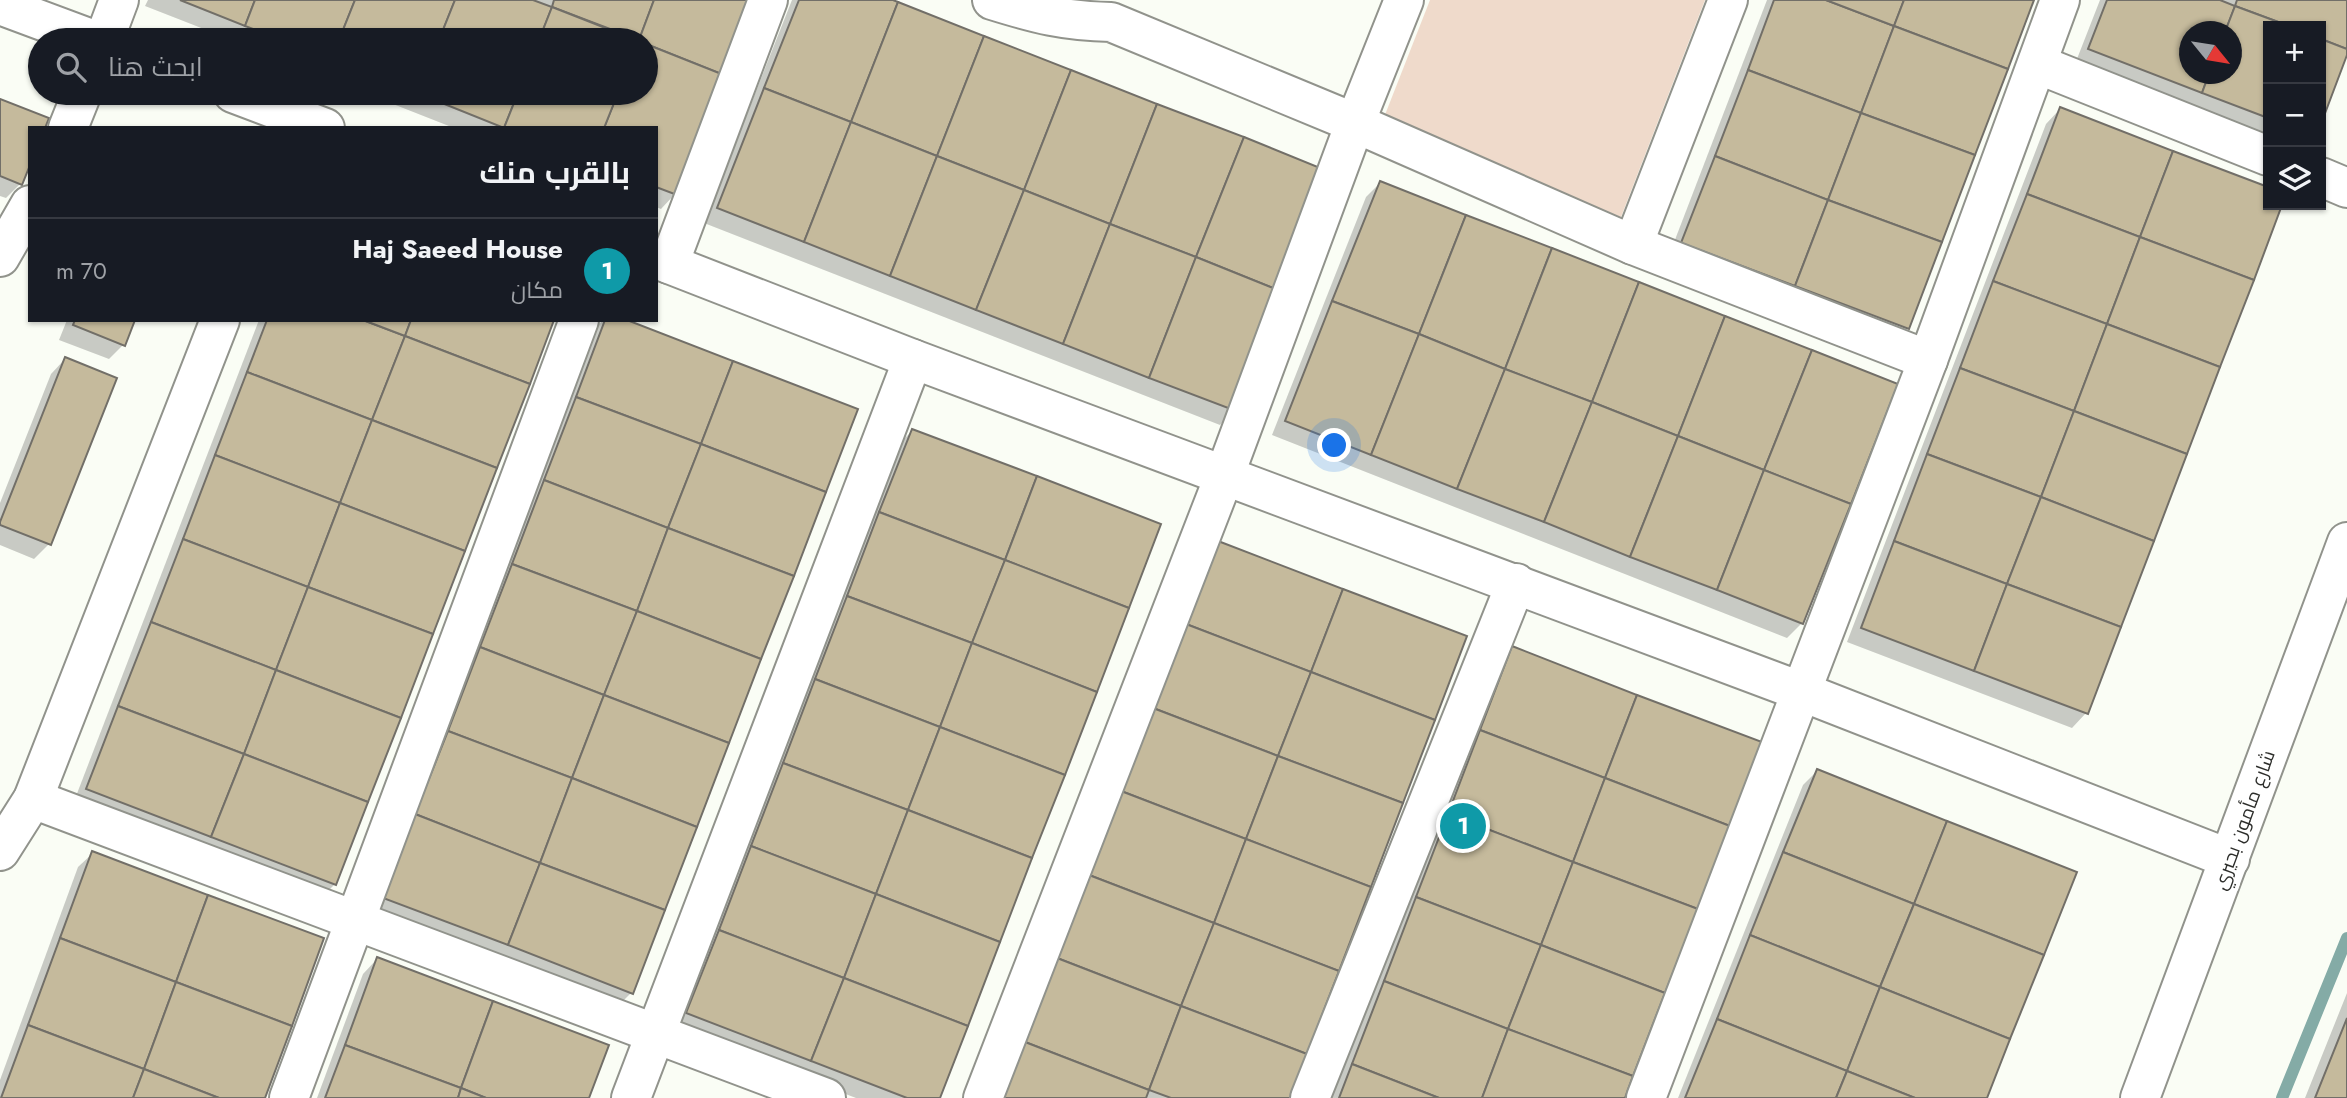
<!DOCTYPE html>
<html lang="ar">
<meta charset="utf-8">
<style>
body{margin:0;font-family:Jost,Cairo,sans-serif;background:#242831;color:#f1f3f6;direction:rtl}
.controls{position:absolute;right:21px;top:21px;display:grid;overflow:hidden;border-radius:0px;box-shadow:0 2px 5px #0004}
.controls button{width:63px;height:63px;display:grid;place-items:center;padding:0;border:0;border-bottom:2px solid #363941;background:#171b24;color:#f1f3f6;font:35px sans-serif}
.compass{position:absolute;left:2179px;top:21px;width:63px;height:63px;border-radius:50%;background:#171b24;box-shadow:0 2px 5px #0004;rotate:120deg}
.you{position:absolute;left:1335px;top:446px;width:24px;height:24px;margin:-18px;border:5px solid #fff;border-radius:50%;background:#1a73e8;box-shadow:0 0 0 10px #1a73e833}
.badge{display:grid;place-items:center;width:46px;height:46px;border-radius:50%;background:#d93025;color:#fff;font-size:23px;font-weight:700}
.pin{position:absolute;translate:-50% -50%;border:4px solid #fff;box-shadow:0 2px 7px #0006}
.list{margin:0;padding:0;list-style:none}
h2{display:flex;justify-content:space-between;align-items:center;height:91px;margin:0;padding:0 28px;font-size:30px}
h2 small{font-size:23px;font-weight:400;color:#9ea1a6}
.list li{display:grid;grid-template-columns:46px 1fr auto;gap:21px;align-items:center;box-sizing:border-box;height:105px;padding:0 28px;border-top:2px solid #363941}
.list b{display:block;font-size:26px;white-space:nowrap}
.list p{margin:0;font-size:23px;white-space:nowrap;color:#9ea1a6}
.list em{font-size:23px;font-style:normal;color:#9ea1a6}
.icon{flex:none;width:38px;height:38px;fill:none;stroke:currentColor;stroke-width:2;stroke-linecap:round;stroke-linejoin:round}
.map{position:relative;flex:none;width:2347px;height:1098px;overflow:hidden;direction:ltr}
.search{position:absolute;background:#171b24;box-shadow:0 2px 5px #0004;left:28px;top:28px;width:630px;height:77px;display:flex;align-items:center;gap:18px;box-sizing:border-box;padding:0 24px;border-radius:38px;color:#9ea1a6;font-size:26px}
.panel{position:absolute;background:#171b24;box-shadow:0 2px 5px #0004;left:28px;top:126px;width:630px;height:196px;border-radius:0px;direction:rtl}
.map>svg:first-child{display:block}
.park{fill:#efdacb}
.shadow{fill:#0003;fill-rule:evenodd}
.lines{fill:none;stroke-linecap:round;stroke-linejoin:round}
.stream{stroke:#84aba6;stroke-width:12}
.building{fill:#c5ba9c;stroke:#726f68;stroke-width:2}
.street-casing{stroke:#91938c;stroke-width:42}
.secondary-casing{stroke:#91938c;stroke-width:42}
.street{stroke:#fff;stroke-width:38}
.secondary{stroke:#fff;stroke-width:38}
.labels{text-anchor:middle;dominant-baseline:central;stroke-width:7;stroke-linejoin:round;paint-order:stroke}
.street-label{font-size:19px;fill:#2e2f2c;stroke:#fff}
</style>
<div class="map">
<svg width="2347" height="1098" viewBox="0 0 2347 1098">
<rect width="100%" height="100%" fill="#fafdf5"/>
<path class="park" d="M1430,0H1705L1621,217L1381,125Z"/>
<g class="shadow">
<path d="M148,0H752L675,194L661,209L656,207V128H454L365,93H646V40H232L145,6Z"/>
<path d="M792,0H888L1234,410L1220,425L704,223Z"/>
<path d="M1767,0H2033L1907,328L1893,342L1668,258Z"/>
<path d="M2100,0H2347V50L2321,119V26H2268V138L2075,64ZM2190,32H2232V74H2190Z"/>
<path d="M0,101L30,128L20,184L6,198L0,196Z"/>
<path d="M2060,109L2268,189V205H2281L2086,713L2072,728L1847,642L2046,124Z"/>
<path d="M1380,183L1802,623L1787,638L1272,435L1366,197Z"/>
<path d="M67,320H133L123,345L109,359L59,340Z"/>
<path d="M259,320H552L335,884L320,899L73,804Z"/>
<path d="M603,320H622L631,993L617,1007L369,912L594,330Z"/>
<path d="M65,359L49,544L34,559L0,545V503L51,374Z"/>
<path d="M912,431L938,1098H856L673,1028L898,445Z"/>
<path d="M1465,637L1288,1098H996Z"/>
<path d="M1513,648L1623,1098H1331L1498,663Z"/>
<path d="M1817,771L1985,1098H1678L1803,785Z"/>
<path d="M93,853L263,1098H0V1080L78,867Z"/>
<path d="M377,959L587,1098H317L363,974Z"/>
<path d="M2347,993V1098H2305Z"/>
</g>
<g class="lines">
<path class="stream" d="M2282,1098L2347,938"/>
</g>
<g class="building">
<path d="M180,0H255L245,26Z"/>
<path d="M255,0H355L339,40H282L245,26Z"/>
<path d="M355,0H455L439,40H339Z"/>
<path d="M455,0H533L552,7L539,40H439Z"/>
<path d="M554,0H654L639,40L552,7Z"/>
<path d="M654,0H754L724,75L646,44V40H639Z"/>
<path d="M799,0H893L898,2L851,122L764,88Z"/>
<path d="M1774,0H1826L1894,26L1861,113L1748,70Z"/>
<path d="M1826,0H1904L1894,26Z"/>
<path d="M1904,0H2034L2008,69L1894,26Z"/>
<path d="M2107,0H2220L2235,6L2225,32H2190V74H2209L2202,93L2088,49Z"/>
<path d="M2237,0H2347V49L2321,39V26H2289L2235,6Z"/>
<path d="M898,2L984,36L937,156L851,122Z"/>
<path d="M2235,6L2289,26H2268V118L2202,93L2209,74H2232V32H2225Z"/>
<path d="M552,7L636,40H539Z"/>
<path d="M1894,26L2008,69L1975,155L1861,113Z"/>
<path d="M984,36L1071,70L1024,190L937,156Z"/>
<path d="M2321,39L2347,49V55L2321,124Z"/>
<path d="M646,44L724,75L677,195L656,187V128H604L618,93H646Z"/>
<path d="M1071,70L1157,104L1110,224L1024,190Z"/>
<path d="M1748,70L1861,113L1828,200L1715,156Z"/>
<path d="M764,88L851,122L804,242L717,208Z"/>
<path d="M417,93H518L504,128Z"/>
<path d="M518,93H618L604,128H504Z"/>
<path d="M0,99L49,118L45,128H30V165L22,185L0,176Z"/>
<path d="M1157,104L1244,137L1196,257L1110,224Z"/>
<path d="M2060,107L2173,151L2140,237L2027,194Z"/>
<path d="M1861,113L1975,155L1942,242L1828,200Z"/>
<path d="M851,122L937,156L890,276L804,242Z"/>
<path d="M1244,137L1330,172L1283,292L1196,257Z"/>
<path d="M2173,151L2268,187V205H2282L2254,280L2140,237Z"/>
<path d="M937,156L1024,190L976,310L890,276Z"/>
<path d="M1715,156L1828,200L1795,286L1681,243Z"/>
<path d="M1380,181L1466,215L1419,334L1332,301Z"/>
<path d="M1024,190L1110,224L1063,344L976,310Z"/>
<path d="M2027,194L2140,237L2107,324L1993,281Z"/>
<path d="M1828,200L1942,242L1909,329L1795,286Z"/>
<path d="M1466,215L1552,248L1505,369L1419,334Z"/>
<path d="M1110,224L1196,257L1149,378L1063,344Z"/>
<path d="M2140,237L2254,280L2220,367L2107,324Z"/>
<path d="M1552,248L1639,282L1592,402L1505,369Z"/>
<path d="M1196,257L1283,292L1236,411L1149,378Z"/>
<path d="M1993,281L2107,324L2074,411L1960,368Z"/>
<path d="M1639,282L1725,316L1678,436L1592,402Z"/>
<path d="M1332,301L1419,334L1371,455L1285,421Z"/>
<path d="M1725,316L1812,350L1764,470L1678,436Z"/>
<path d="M75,320H135L125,346L73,325Z"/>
<path d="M267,320H363L405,336L372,420L247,372Z"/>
<path d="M363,320H411L405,336Z"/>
<path d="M411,320H554L530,384L405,336Z"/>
<path d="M605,320H627L733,361L701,444L576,397Z"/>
<path d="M2107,324L2220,367L2187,454L2074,411Z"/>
<path d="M1419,334L1505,369L1457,489L1371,455Z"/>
<path d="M405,336L530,384L497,468L372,420Z"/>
<path d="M1812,350L1898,384L1851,504L1764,470Z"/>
<path d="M65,357L117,378L51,545L0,525V522Z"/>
<path d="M733,361L858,409L826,492L701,444Z"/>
<path d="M1960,368L2074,411L2041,497L1927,454Z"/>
<path d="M1505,369L1592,402L1544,522L1457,489Z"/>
<path d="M247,372L372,420L340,503L215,455Z"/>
<path d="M576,397L701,444L668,528L544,480Z"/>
<path d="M1592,402L1678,436L1630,557L1544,522Z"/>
<path d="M2074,411L2187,454L2154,541L2041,497Z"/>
<path d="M372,420L497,468L465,551L340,503Z"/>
<path d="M912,429L1037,476L1005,560L879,512Z"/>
<path d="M1678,436L1764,470L1717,590L1630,557Z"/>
<path d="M701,444L826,492L794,576L668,528Z"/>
<path d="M1927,454L2041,497L2007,584L1894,541Z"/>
<path d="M215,455L340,503L308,587L183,539Z"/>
<path d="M1764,470L1851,504L1803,624L1717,590Z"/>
<path d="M1037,476L1161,524L1129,608L1005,560Z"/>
<path d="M544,480L668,528L637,611L512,564Z"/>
<path d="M2041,497L2154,541L2121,627L2007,584Z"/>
<path d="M340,503L465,551L433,634L308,587Z"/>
<path d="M879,512L1005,560L972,643L847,596Z"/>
<path d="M668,528L794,576L761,659L637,611Z"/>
<path d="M183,539L308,587L276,670L151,622Z"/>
<path d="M1218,541L1343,589L1311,672L1186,624Z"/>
<path d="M1894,541L2007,584L1974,671L1861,628Z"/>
<path d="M1005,560L1129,608L1097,692L972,643Z"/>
<path d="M512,564L637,611L604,695L480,647Z"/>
<path d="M2007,584L2121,627L2088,714L1974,671Z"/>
<path d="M308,587L433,634L401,718L276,670Z"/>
<path d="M1343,589L1467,636L1435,720L1311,672Z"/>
<path d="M847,596L972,643L940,727L815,679Z"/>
<path d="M637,611L761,659L729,743L604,695Z"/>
<path d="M151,622L276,670L244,754L118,706Z"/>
<path d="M1186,624L1311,672L1278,756L1153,708Z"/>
<path d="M972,643L1097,692L1065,775L940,727Z"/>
<path d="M1512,646L1637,695L1605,778L1480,730Z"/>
<path d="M480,647L604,695L572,778L448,731Z"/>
<path d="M276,670L401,718L368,802L244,754Z"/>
<path d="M1311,672L1435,720L1403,803L1278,756Z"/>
<path d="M815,679L940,727L908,810L783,763Z"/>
<path d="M604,695L729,743L697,827L572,778Z"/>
<path d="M1637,695L1762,742L1730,826L1605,778Z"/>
<path d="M118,706L244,754L211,837L86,789Z"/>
<path d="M1153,708L1278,756L1246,839L1121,791Z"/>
<path d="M940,727L1065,775L1032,858L908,810Z"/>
<path d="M1480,730L1605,778L1573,862L1448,814Z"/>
<path d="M448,731L572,778L540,863L415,814Z"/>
<path d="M244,754L368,802L336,885L211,837Z"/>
<path d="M1278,756L1403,803L1371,887L1246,839Z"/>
<path d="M783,763L908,810L876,894L751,846Z"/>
<path d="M1817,769L1947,821L1914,904L1783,852Z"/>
<path d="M572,778L697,827L665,910L540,863Z"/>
<path d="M1605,778L1730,826L1698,909L1573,862Z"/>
<path d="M1121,791L1246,839L1214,923L1089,875Z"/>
<path d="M908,810L1032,858L1000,942L876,894Z"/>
<path d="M415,814L540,863L508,945L383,898Z"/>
<path d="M1448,814L1573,862L1541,945L1416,897Z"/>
<path d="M1947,821L2077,872L2044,955L1914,904Z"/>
<path d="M1246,839L1371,887L1339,971L1214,923Z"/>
<path d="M751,846L876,894L844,978L719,930Z"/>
<path d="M92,851L208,895L176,982L60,938Z"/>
<path d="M1783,852L1914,904L1880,987L1750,935Z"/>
<path d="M1573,862L1698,909L1665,993L1541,945Z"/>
<path d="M540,863L665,910L633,994L508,945Z"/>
<path d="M1089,875L1214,923L1181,1006L1057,958Z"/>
<path d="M876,894L1000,942L968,1026L844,978Z"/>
<path d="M208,895L324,938L292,1026L176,982Z"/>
<path d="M1416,897L1541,945L1508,1029L1384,981Z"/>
<path d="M1914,904L2044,955L2010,1039L1880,987Z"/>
<path d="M1214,923L1339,971L1307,1054L1181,1006Z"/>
<path d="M719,930L844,978L811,1061L686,1013Z"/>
<path d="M1750,935L1880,987L1847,1071L1717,1019Z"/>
<path d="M60,938L176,982L144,1069L28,1025Z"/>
<path d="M1541,945L1665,993L1633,1076L1508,1029Z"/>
<path d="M377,957L493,1001L461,1088L345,1045Z"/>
<path d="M1057,958L1181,1006L1149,1090L1025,1042Z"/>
<path d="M844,978L968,1026L940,1098H907L811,1061Z"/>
<path d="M1384,981L1508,1029L1482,1098H1439L1352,1064Z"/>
<path d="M176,982L292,1026L265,1098H219L144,1069Z"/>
<path d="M1880,987L2010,1039L1987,1098H1915L1847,1071Z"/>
<path d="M493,1001L609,1045L589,1098H486L461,1088Z"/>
<path d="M1181,1006L1307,1054L1290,1098H1171L1149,1090Z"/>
<path d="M2347,1018V1098H2315Z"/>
<path d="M1717,1019L1847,1071L1836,1098H1685Z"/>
<path d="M28,1025L144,1069L133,1098H1Z"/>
<path d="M1508,1029L1633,1076L1625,1098H1482Z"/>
<path d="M1025,1042L1149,1090L1146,1098H1003Z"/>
<path d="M345,1045L461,1088L458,1098H325Z"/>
<path d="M1352,1064L1439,1098H1339Z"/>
<path d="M144,1069L219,1098H133Z"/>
<path d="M1847,1071L1915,1098H1836Z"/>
<path d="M461,1088L486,1098H458Z"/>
</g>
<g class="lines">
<g class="street-casing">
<g id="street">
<path d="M992,0C1037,14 1064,21 1111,22L1355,123L1633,245L1928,360"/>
<path d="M0,5L94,40"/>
<path d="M104,40L119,0"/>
<path d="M2037,64L2268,156"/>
<path d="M233,93L325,128"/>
<path d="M68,128L82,93"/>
<path d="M2321,177L2347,188"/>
<path d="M1633,245L1728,0"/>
<path d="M0,257L30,205"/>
<path d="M656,259L913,359L1800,691L2230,859"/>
<path d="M669,264L768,0"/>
<path d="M33,799L826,1098"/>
<path d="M0,851L33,799L220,320"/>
<path d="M289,1098L579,320"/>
<path d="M631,1098L913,359"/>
<path d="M983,1098L1225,474L1355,123L1404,0"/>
<path d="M1310,1098L1516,583"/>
<path d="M1646,1098L1928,360L2060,0"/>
</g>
</g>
<g class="secondary-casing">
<path id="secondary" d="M2140,1098L2347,542"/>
</g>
<use href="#street" class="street"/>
<use href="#secondary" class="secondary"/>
</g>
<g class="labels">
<g class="street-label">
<text transform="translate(2244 820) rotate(-70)">شارع مأمون بحيري</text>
</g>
</g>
</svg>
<div class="controls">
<button>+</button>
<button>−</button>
<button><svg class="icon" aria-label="layers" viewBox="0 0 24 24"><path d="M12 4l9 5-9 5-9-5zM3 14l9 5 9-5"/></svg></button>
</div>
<svg class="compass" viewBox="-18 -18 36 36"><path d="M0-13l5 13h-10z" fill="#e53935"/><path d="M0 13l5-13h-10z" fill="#9ea1a6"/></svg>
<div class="you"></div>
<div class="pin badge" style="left:1463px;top:826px;background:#0f9aa8">1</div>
<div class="search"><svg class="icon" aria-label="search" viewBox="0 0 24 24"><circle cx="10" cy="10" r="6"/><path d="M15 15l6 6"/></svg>ابحث هنا</div>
<section class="panel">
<h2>بالقرب منك<small></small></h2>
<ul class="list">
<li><span class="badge" style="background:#0f9aa8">1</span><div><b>Haj Saeed House</b><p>مكان</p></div><em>70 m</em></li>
</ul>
</section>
</div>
